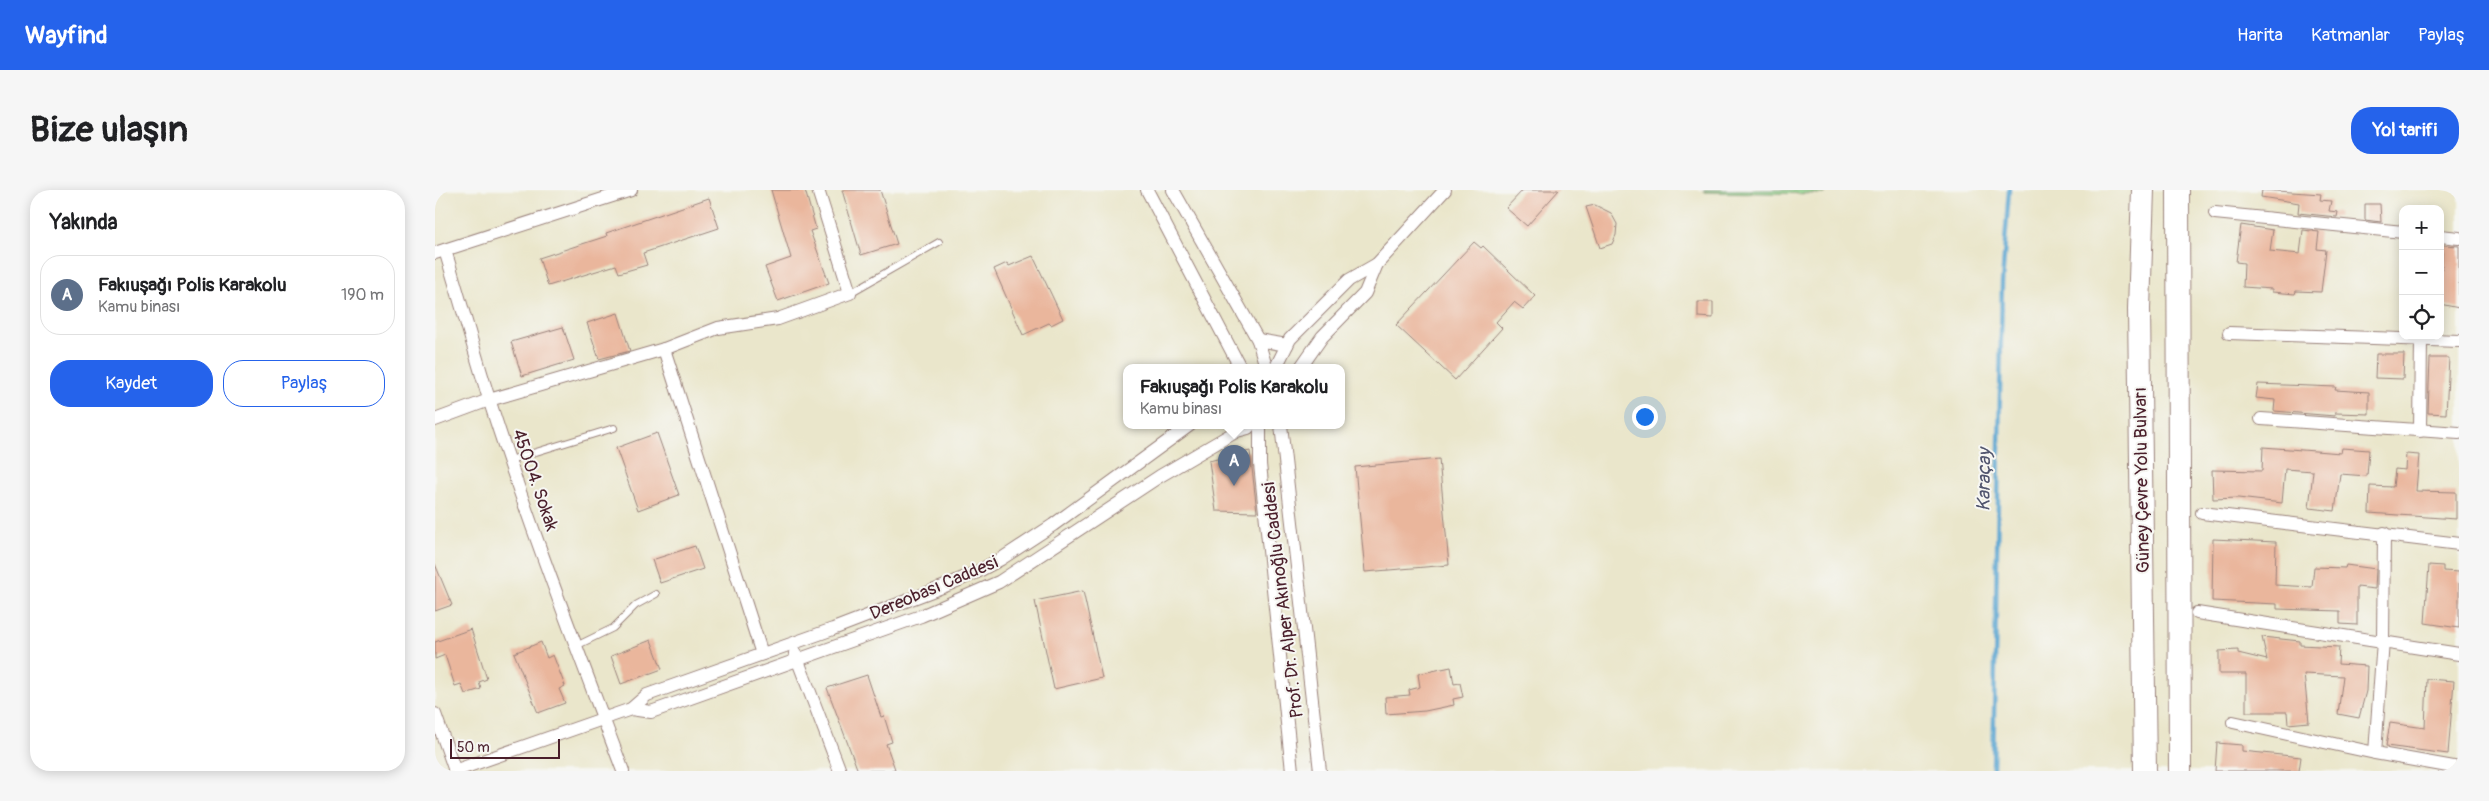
<!DOCTYPE html>
<html lang="tr">
<meta charset="utf-8">
<style>
body{margin:0;font-family:Pangolin,sans-serif;background:#f6f6f6;color:#202124}
.controls{position:absolute;right:15px;top:15px;display:grid;overflow:hidden;border-radius:10px;box-shadow:0 2px 12px #0003}
.controls button{width:45px;height:45px;display:grid;place-items:center;padding:0;border:0;border-bottom:1px solid #e0e0e0;background:#fff;color:#202124;font:25px sans-serif}
.scale{position:absolute;left:15px;bottom:12px;width:110px;box-sizing:border-box;padding-left:5px;border:2px solid #4a1f2b;border-top:0;font-size:14px;line-height:18px;white-space:nowrap;color:#4a1f2b;-webkit-text-stroke:4px #f6f6f2;paint-order:stroke}
.you{position:absolute;left:1209px;top:226px;width:18px;height:18px;margin:-12px;border:4px solid #fff;border-radius:50%;background:#1a73e8;box-shadow:0 0 0 8px #1a73e833}
.badge{display:grid;place-items:center;width:32px;height:32px;border-radius:50%;background:#2563eb;color:#fff;font-size:16px;font-weight:700}
.pin{position:absolute;translate:-50% -41px;filter:drop-shadow(0 1px 2px #0008)}
.pin::after{content:'';position:absolute;top:26px;width:18px;height:15px;background:inherit;clip-path:polygon(0 0,100% 0,50% 100%)}
.popup{position:absolute;left:688px;top:174px;width:222px;height:65px;box-sizing:border-box;display:grid;place-content:center;border-radius:10px;background:#fff;filter:drop-shadow(0 1px 4px #0005);font-size:16px;white-space:nowrap;color:#757577}
.popup b{font-size:19px;color:#202124}
.popup::after{content:'';position:absolute;left:50%;top:100%;margin-left:-10px;border:10px solid transparent;border-top-color:#fff}
.list{margin:0;padding:0;list-style:none}
h2{display:flex;justify-content:space-between;align-items:center;height:65px;margin:0;padding:0 20px;font-size:21px}
h2 small{font-size:16px;font-weight:400;color:#757577}
.list li{display:grid;grid-template-columns:32px 1fr auto;gap:15px;align-items:center;box-sizing:border-box;height:80px;margin:0 10px 10px;padding:0 10px;border:1px solid #e0e0e0;border-radius:20px}
.list b{display:block;font-size:19px;white-space:nowrap}
.list p{margin:0;font-size:16px;white-space:nowrap;color:#757577}
.list em{font-size:16px;font-style:normal;color:#757577}
.actions{display:flex;gap:10px;padding:15px 20px}
.actions a{flex:1;padding:11px 0;border:1px solid #2563eb;border-radius:20px;text-align:center;font-size:18px;color:#2563eb}
.actions .main{background:#2563eb;color:#fff}
.icon{flex:none;width:28px;height:28px;fill:none;stroke:currentColor;stroke-width:2;stroke-linecap:round;stroke-linejoin:round}
.map{position:relative;flex:none;width:2024px;height:581px;overflow:hidden;border-radius:20px}
header{display:flex;align-items:center;gap:30px;box-sizing:border-box;height:70px;padding:0 25px;background:#2563eb;color:#fff}
header strong{font-size:24px}
nav{display:flex;gap:28px;margin-inline-start:auto;font-size:18px}
.intro{display:flex;align-items:center;justify-content:space-between;box-sizing:border-box;height:120px;padding:0 30px}
h1{margin:0;font-size:35px}
.button{padding:12px 22px;border-radius:20px;background:#2563eb;color:#fff;font-size:18px;font-weight:700}
main{display:flex;gap:30px;padding:0 30px}
aside{flex:1;background:#fff;border-radius:20px;box-shadow:0 2px 12px #0003}
.map>svg:first-child{display:block}
.green{fill:#90d48c;stroke:#6d7a5c}
.lines{fill:none;stroke-linecap:round;stroke-linejoin:round}
.stream{stroke:#58a4d0;stroke-width:4.5}
.building{fill:#eab69c}
.lane-casing{stroke:#9a827b;stroke-width:8}
.street-casing{stroke:#9a827b;stroke-width:14}
.highway-casing{stroke:#9a827b;stroke-width:24}
.lane{stroke:#fff;stroke-width:6}
.street{stroke:#fff;stroke-width:12}
.highway{stroke:#fff;stroke-width:22}
.labels{text-anchor:middle;dominant-baseline:central;stroke-width:4;stroke-linejoin:round;paint-order:stroke}
.street-label{font-size:18px;fill:#4a1f2b;stroke:#f6f6f2}
.water-label{font-size:19px;font-style:italic;fill:#50546d;stroke:#f6f6f2}
</style>
<header>
<strong>Wayfind</strong>
<nav><a>Harita</a><a>Katmanlar</a><a>Paylaş</a></nav>
</header>
<div class="intro"><h1>Bize ulaşın</h1><a class="button">Yol tarifi</a></div>
<main>
<aside>
<h2>Yakında<small></small></h2>
<ul class="list">
<li><span class="badge" style="background:#5c6f8a">A</span><div><b>Fakıuşağı Polis Karakolu</b><p>Kamu binası</p></div><em>190 m</em></li>
</ul>
<div class="actions"><a class="main">Kaydet</a><a>Paylaş</a></div>
</aside>
<div class="map">
<svg width="2024" height="581" viewBox="0 0 2024 581">
<rect width="100%" height="100%" fill="#f6f6f2"/>
<filter id="ink" filterUnits="userSpaceOnUse"><feTurbulence type="fractalNoise" baseFrequency=".02" numOctaves="2"/><feDisplacementMap in="SourceGraphic" scale="10" xChannelSelector="R" yChannelSelector="G"/><feConvolveMatrix kernelMatrix="1 2 1 2 8 2 1 2 1" color-interpolation-filters="sRGB"/></filter>
<filter id="wash" filterUnits="userSpaceOnUse"><feTurbulence type="fractalNoise" baseFrequency=".0096" numOctaves="4" result="noise"/><feDisplacementMap in="SourceGraphic" scale="20" xChannelSelector="R" yChannelSelector="G"/><feGaussianBlur stdDeviation="1.12" result="paint"/><feColorMatrix in="noise" values="0 0 0 0 0 0 0 0 0 0 0 0 0 0 0 0 0 1.4 0 .05"/><feComposite in="paint" operator="in"/></filter>
<g filter="url(#wash)">
<rect width="100%" height="100%" fill="#eae6cb"/>
<path class="green" d="M1269,0H1390V4L1269,2Z"/>
<g class="lines">
<path class="stream" d="M1558,581L1567,93L1574,0"/>
</g>
<g id="blocks">
<g class="building">
<path d="M336,0H370L381,39L375,41L394,93L343,111L330,77L356,68Z"/>
<path d="M407,0H445L462,54L426,65Z"/>
<path d="M1088,0H1124L1092,36L1071,18Z"/>
<path d="M1827,0L1886,4L1885,10L1896,11L1894,21L1903,22L1902,27L1863,23L1864,13L1826,7Z"/>
<path d="M274,8L284,38L208,63L212,75L184,83L181,75L113,96L104,68L172,46L171,43Z"/>
<path d="M1930,14H1945L1946,32L1930,30Z"/>
<path d="M1160,15L1176,23L1182,34L1181,45L1177,54L1165,58L1151,17Z"/>
<path d="M1806,35L1838,40L1835,61L1865,64L1868,40L1884,42L1882,59L1891,60L1886,102L1861,101L1860,104L1837,102V99L1808,97L1809,73L1801,72Z"/>
<path d="M1039,52L1046,58L1048,56L1100,106L1088,119L1079,112L1061,132L1067,138L1020,190L961,135Z"/>
<path d="M2008,55L2024,56V118L2005,114Z"/>
<path d="M598,66L628,129L616,135L614,133L588,145L559,79L572,73L574,76Z"/>
<path d="M1263,112H1278V128L1263,127Z"/>
<path d="M183,123L195,161L164,169L152,133Z"/>
<path d="M128,137L139,170L87,186L76,152Z"/>
<path d="M1941,164H1969L1968,189L1940,188Z"/>
<path d="M1995,168H2014L2011,224L1993,223Z"/>
<path d="M1823,194L1901,197L1900,200L1934,202V224L1900,223V226L1839,221L1840,210L1821,208Z"/>
<path d="M222,243L244,305L203,320L181,258Z"/>
<path d="M1828,257L1906,263L1907,258L1934,260L1932,286L1905,284L1900,321L1874,318L1878,281L1850,279L1847,313L1803,308L1778,309L1777,280L1827,281Z"/>
<path d="M815,261L822,322L781,321L774,271Z"/>
<path d="M1971,264L1984,265L1981,301L2021,302V329L1934,323L1935,296L1958,297L1960,279L1970,280Z"/>
<path d="M1004,269L1014,375L930,382L920,277Z"/>
<path d="M1778,349L1841,352L1840,395L1877,397L1879,377L1910,378L1911,375L1941,379L1940,399L1922,397V435L1905,434V421L1842,419V414L1777,411Z"/>
<path d="M260,356L268,379L225,393L217,370Z"/>
<path d="M0,374L17,415L0,421Z"/>
<path d="M1994,375L2008,376V381L2024,382V438L1990,433Z"/>
<path d="M648,401L667,488L619,499L600,411Z"/>
<path d="M36,439L52,489L44,492L46,499L30,504L26,494L20,496L10,465L0,469V452Z"/>
<path d="M1827,447L1865,451V455L1904,457L1903,474L1932,476L1931,501L1924,528L1903,524L1908,486L1869,484L1874,532L1853,534L1852,522H1811V484H1784V461L1803,460V463L1832,470Z"/>
<path d="M216,450L227,479L186,494L176,466Z"/>
<path d="M106,452L112,468L118,465L130,496L124,499L130,513L103,523L79,463Z"/>
<path d="M1016,477L1019,494L1025,493L1028,507L1018,509L1019,515L990,521L951,524L950,507L975,505L974,500L985,497L983,484Z"/>
<path d="M432,485L446,527L449,526L457,552L451,554L460,579L454,581H423L392,498Z"/>
<path d="M1992,489L2019,491L2013,564L1951,556L1955,533L1990,538Z"/>
<path d="M1782,553L1807,555V561L1866,567L1864,581H1780Z"/>
</g>
</g>
</g>
<g filter="url(#ink)">
<use href="#blocks" fill-opacity="0" stroke="#9a827b" stroke-width="1"/>
<g class="lines">
<g class="lane-casing">
<g id="lane">
<path d="M415,103L504,52"/>
<path d="M75,270L179,238"/>
<path d="M141,456L178,438L201,415L221,404"/>
</g>
</g>
<g class="street-casing">
<g id="street">
<path d="M712,0L805,177"/>
<path d="M738,0L823,150L831,177"/>
<path d="M1780,23L1968,42"/>
<path d="M2005,46L2024,48"/>
<path d="M10,60C25,110 39,160 54,209C94,335 142,458 188,581"/>
<path d="M0,63L196,0"/>
<path d="M1794,143L2024,151"/>
<path d="M823,150L852,155"/>
<path d="M229,159L327,464"/>
<path d="M841,177L855,149L914,90L942,74L1010,0"/>
<path d="M866,177L887,147L930,103L942,74"/>
<path d="M1826,229L2024,243"/>
<path d="M0,230L54,210L229,159L283,138L343,129L415,103L383,0"/>
<path d="M825,235V274L857,581"/>
<path d="M846,235L885,581"/>
<path d="M1985,241L1986,148"/>
<path d="M1767,323L2024,354"/>
<path d="M1762,423L2024,464"/>
<path d="M360,463L405,581"/>
<path d="M196,519L216,522L486,426L564,392L725,286L802,241L813,238L815,235"/>
<path d="M0,524L20,581"/>
<path d="M1798,532L1940,563L2024,578"/>
<path d="M1940,563L1948,451L1949,343"/>
<path d="M19,581L196,519L212,505L398,439L510,396L542,382L566,369L618,335L755,235"/>
</g>
</g>
<g class="highway-casing">
<g id="highway">
<path d="M1708,0L1704,119L1710,581"/>
<path d="M1743,0L1745,581"/>
</g>
</g>
<use href="#lane" class="lane"/>
<use href="#street" class="street"/>
<use href="#highway" class="highway"/>
</g>
</g>
<g class="labels">
<g class="street-label">
<text transform="translate(100 290) rotate(71)">45004. Sokak</text>
<text transform="translate(1707 290) rotate(-91)">Güney Çevre Yolu Bulvarı</text>
<text transform="translate(499 398) rotate(-23)">Dereobası Caddesi</text>
<text transform="translate(848 410) rotate(-97)">Prof. Dr. Alper Akınoğlu Caddesi</text>
</g>
<g class="water-label">
<text transform="translate(1549 290) rotate(-89)">Karaçay</text>
</g>
</g>
</svg>
<div class="controls">
<button>+</button>
<button>−</button>
<button><svg class="icon" aria-label="locate" viewBox="0 0 24 24"><circle cx="12" cy="12" r="6"/><path d="M12 2v4M12 18v4M2 12h4M18 12h4"/></svg></button>
</div>
<div class="scale">50 m</div>
<div class="you"></div>
<div class="pin badge" style="left:799px;top:296px;background:#5c6f8a">A</div>
<div class="popup"><b>Fakıuşağı Polis Karakolu</b>Kamu binası</div>
</div>
</main>
